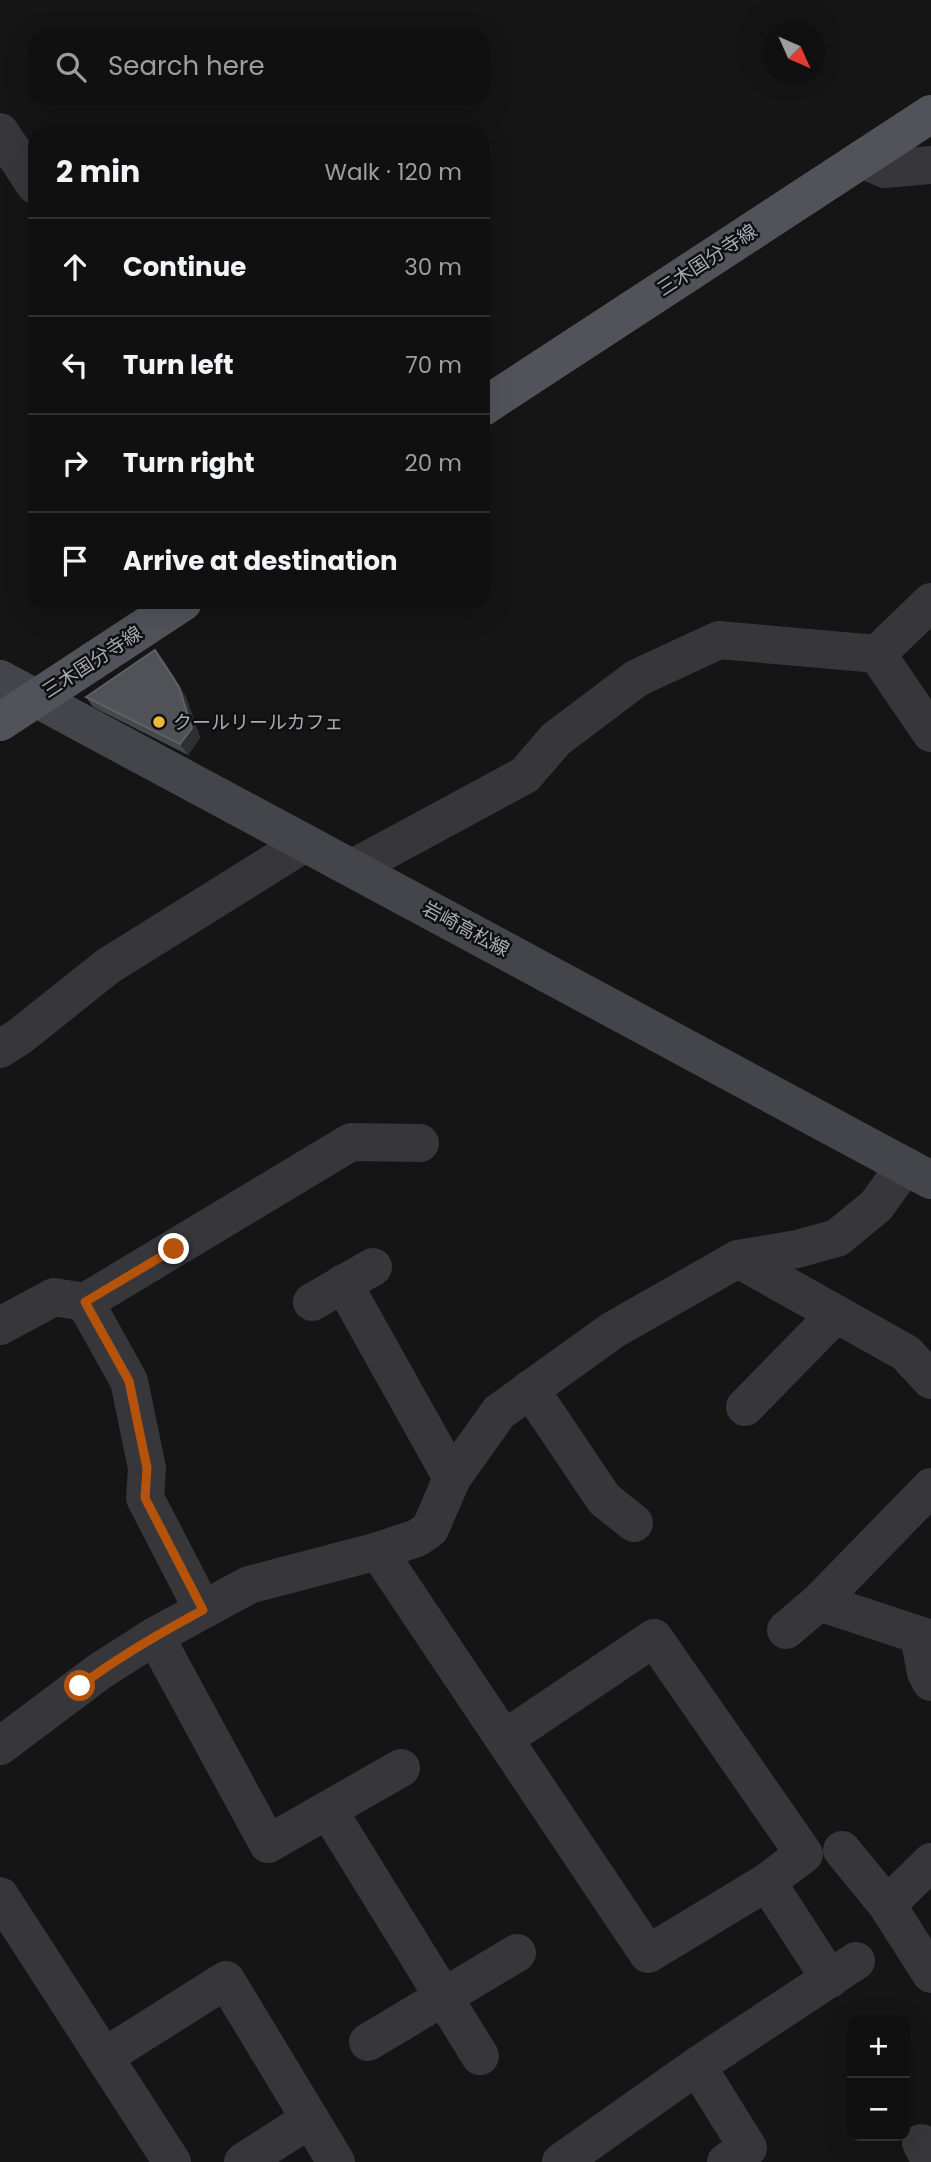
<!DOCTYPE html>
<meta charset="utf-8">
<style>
body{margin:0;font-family:Poppins,"Noto Sans JP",sans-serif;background:#191919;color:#f1f3f6}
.controls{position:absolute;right:21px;bottom:21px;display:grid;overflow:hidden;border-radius:14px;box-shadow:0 7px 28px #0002}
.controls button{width:63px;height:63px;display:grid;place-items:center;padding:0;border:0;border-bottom:2px solid #303030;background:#101010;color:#f1f3f6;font:35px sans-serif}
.compass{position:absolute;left:763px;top:21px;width:63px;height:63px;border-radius:50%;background:#101010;box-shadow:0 7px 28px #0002;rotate:135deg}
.stop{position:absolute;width:21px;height:21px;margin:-16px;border:5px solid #b45309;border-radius:50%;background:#fff}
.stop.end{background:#b45309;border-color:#fff;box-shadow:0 2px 7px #0008}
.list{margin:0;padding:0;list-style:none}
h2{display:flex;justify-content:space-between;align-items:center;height:91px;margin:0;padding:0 28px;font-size:30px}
h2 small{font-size:23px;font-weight:400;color:#9c9d9f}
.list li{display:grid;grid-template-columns:46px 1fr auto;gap:21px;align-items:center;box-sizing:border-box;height:98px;padding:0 28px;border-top:2px solid #303030}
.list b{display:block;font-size:26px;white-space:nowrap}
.list em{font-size:23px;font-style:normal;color:#9c9d9f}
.icon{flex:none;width:38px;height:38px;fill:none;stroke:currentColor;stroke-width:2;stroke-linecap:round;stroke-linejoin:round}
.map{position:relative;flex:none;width:931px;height:2162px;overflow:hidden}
.search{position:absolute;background:#101010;box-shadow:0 7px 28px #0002;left:28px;top:28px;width:462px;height:77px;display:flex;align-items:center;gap:18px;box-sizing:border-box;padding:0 24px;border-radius:21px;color:#9c9d9f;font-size:26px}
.panel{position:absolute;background:#101010;box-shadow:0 7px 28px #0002;left:28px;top:126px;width:462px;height:483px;border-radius:21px}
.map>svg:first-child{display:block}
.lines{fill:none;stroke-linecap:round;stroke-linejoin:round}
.minor{stroke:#36363b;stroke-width:38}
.secondary{stroke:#44454b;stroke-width:38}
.primary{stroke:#52535a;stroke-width:38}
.wall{fill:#46474b}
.shaded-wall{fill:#2e2f31}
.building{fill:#515257;stroke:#5e6066;stroke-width:2}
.route{stroke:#b45309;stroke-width:9}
.poi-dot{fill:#edb836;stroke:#101011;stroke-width:2.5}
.labels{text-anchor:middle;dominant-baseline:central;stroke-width:5;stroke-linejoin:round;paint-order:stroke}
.street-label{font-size:19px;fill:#a7abb6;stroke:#101011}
.poi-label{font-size:19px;fill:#a7abb6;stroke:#101011;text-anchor:start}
</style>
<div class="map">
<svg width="931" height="2162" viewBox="0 0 931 2162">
<rect width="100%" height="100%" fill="#151516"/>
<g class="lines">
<g class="minor">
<path d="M0,132L35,185"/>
<path d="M862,159L885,169L931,165"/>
<path d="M877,654L931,733"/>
<path d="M353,868L525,775L556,739L637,678L719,640L877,654L931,602"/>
<path d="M0,1049L19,1037L108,966L305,843"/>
<path d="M738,1259L906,1353L931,1380"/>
<path d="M343,1283L452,1478"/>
<path d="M85,1302L129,1381L147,1468L145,1498L203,1610"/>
<path d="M312,1302L373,1267"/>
<path d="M0,1326L54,1297L85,1302L351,1142L420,1143"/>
<path d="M530,1389L604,1499L634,1523"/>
<path d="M745,1407L836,1314"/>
<path d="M378,1551L648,1954L767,1882L804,1854L654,1638L504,1739"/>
<path d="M819,1602L931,1639"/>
<path d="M786,1630L819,1602L931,1487"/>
<path d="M155,1636L268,1844L401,1768"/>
<path d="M919,1636L926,1673L931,1682"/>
<path d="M0,1746L100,1671L155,1636L249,1585L378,1551L417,1538L430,1529L452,1478L499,1412L613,1330L738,1259L797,1249L837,1238L876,1206L905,1166"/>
<path d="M328,1810L480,2056"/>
<path d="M842,1850L887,1905L931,1974"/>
<path d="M767,1882L830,1979"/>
<path d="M0,1896L172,2162"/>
<path d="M887,1905L931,1862"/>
<path d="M368,2042L517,1953"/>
<path d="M104,2057L226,1980L336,2162"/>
<path d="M697,2066L856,1961"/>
<path d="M921,2143L931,2162"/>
<path d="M243,2162L310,2119"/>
<path d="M561,2162L697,2066L748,2148L726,2162"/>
</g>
<path class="secondary" d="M0,679L931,1180"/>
<g class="primary">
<path d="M483,407L931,114"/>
<path d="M0,722L183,602"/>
</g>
</g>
<path class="wall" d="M163,660L186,697L200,738L188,755L93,707L86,697Z"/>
<path class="shaded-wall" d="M163,660L186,697L200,738L188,755L180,744Z"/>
<path class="building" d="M155,650L179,687L192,728L180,744L86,697Z"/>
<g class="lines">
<path class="route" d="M80,1686C118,1657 160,1633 203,1610L145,1498L147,1468L129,1381L85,1302L174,1249"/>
</g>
<circle class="poi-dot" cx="159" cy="722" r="7"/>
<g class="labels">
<g class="street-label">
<text transform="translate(707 260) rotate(-33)">三木国分寺線</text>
<text transform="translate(92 662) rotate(-33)">三木国分寺線</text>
<text transform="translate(466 929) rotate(28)">岩崎高松線</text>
</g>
<g class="poi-label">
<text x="173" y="722">クールリールカフェ</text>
</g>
</g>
</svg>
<div class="controls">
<button>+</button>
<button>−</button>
</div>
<svg class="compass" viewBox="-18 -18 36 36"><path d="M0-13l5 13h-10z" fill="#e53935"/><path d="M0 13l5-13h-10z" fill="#9c9d9f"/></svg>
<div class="stop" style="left:80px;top:1686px"></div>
<div class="stop end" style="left:174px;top:1249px"></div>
<div class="search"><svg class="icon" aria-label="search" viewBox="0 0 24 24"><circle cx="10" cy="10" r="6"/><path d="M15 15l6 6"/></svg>Search here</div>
<section class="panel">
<h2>2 min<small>Walk · 120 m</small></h2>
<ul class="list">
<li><svg class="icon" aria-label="ahead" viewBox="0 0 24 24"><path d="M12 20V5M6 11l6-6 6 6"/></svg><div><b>Continue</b></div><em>30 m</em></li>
<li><svg class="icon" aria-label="left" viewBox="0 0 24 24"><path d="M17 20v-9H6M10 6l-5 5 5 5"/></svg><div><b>Turn left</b></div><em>70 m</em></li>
<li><svg class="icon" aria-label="right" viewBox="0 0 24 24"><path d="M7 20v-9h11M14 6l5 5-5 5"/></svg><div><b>Turn right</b></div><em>20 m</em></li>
<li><svg class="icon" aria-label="arrive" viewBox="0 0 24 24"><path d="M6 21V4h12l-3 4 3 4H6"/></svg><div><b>Arrive at destination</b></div></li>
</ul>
</section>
</div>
